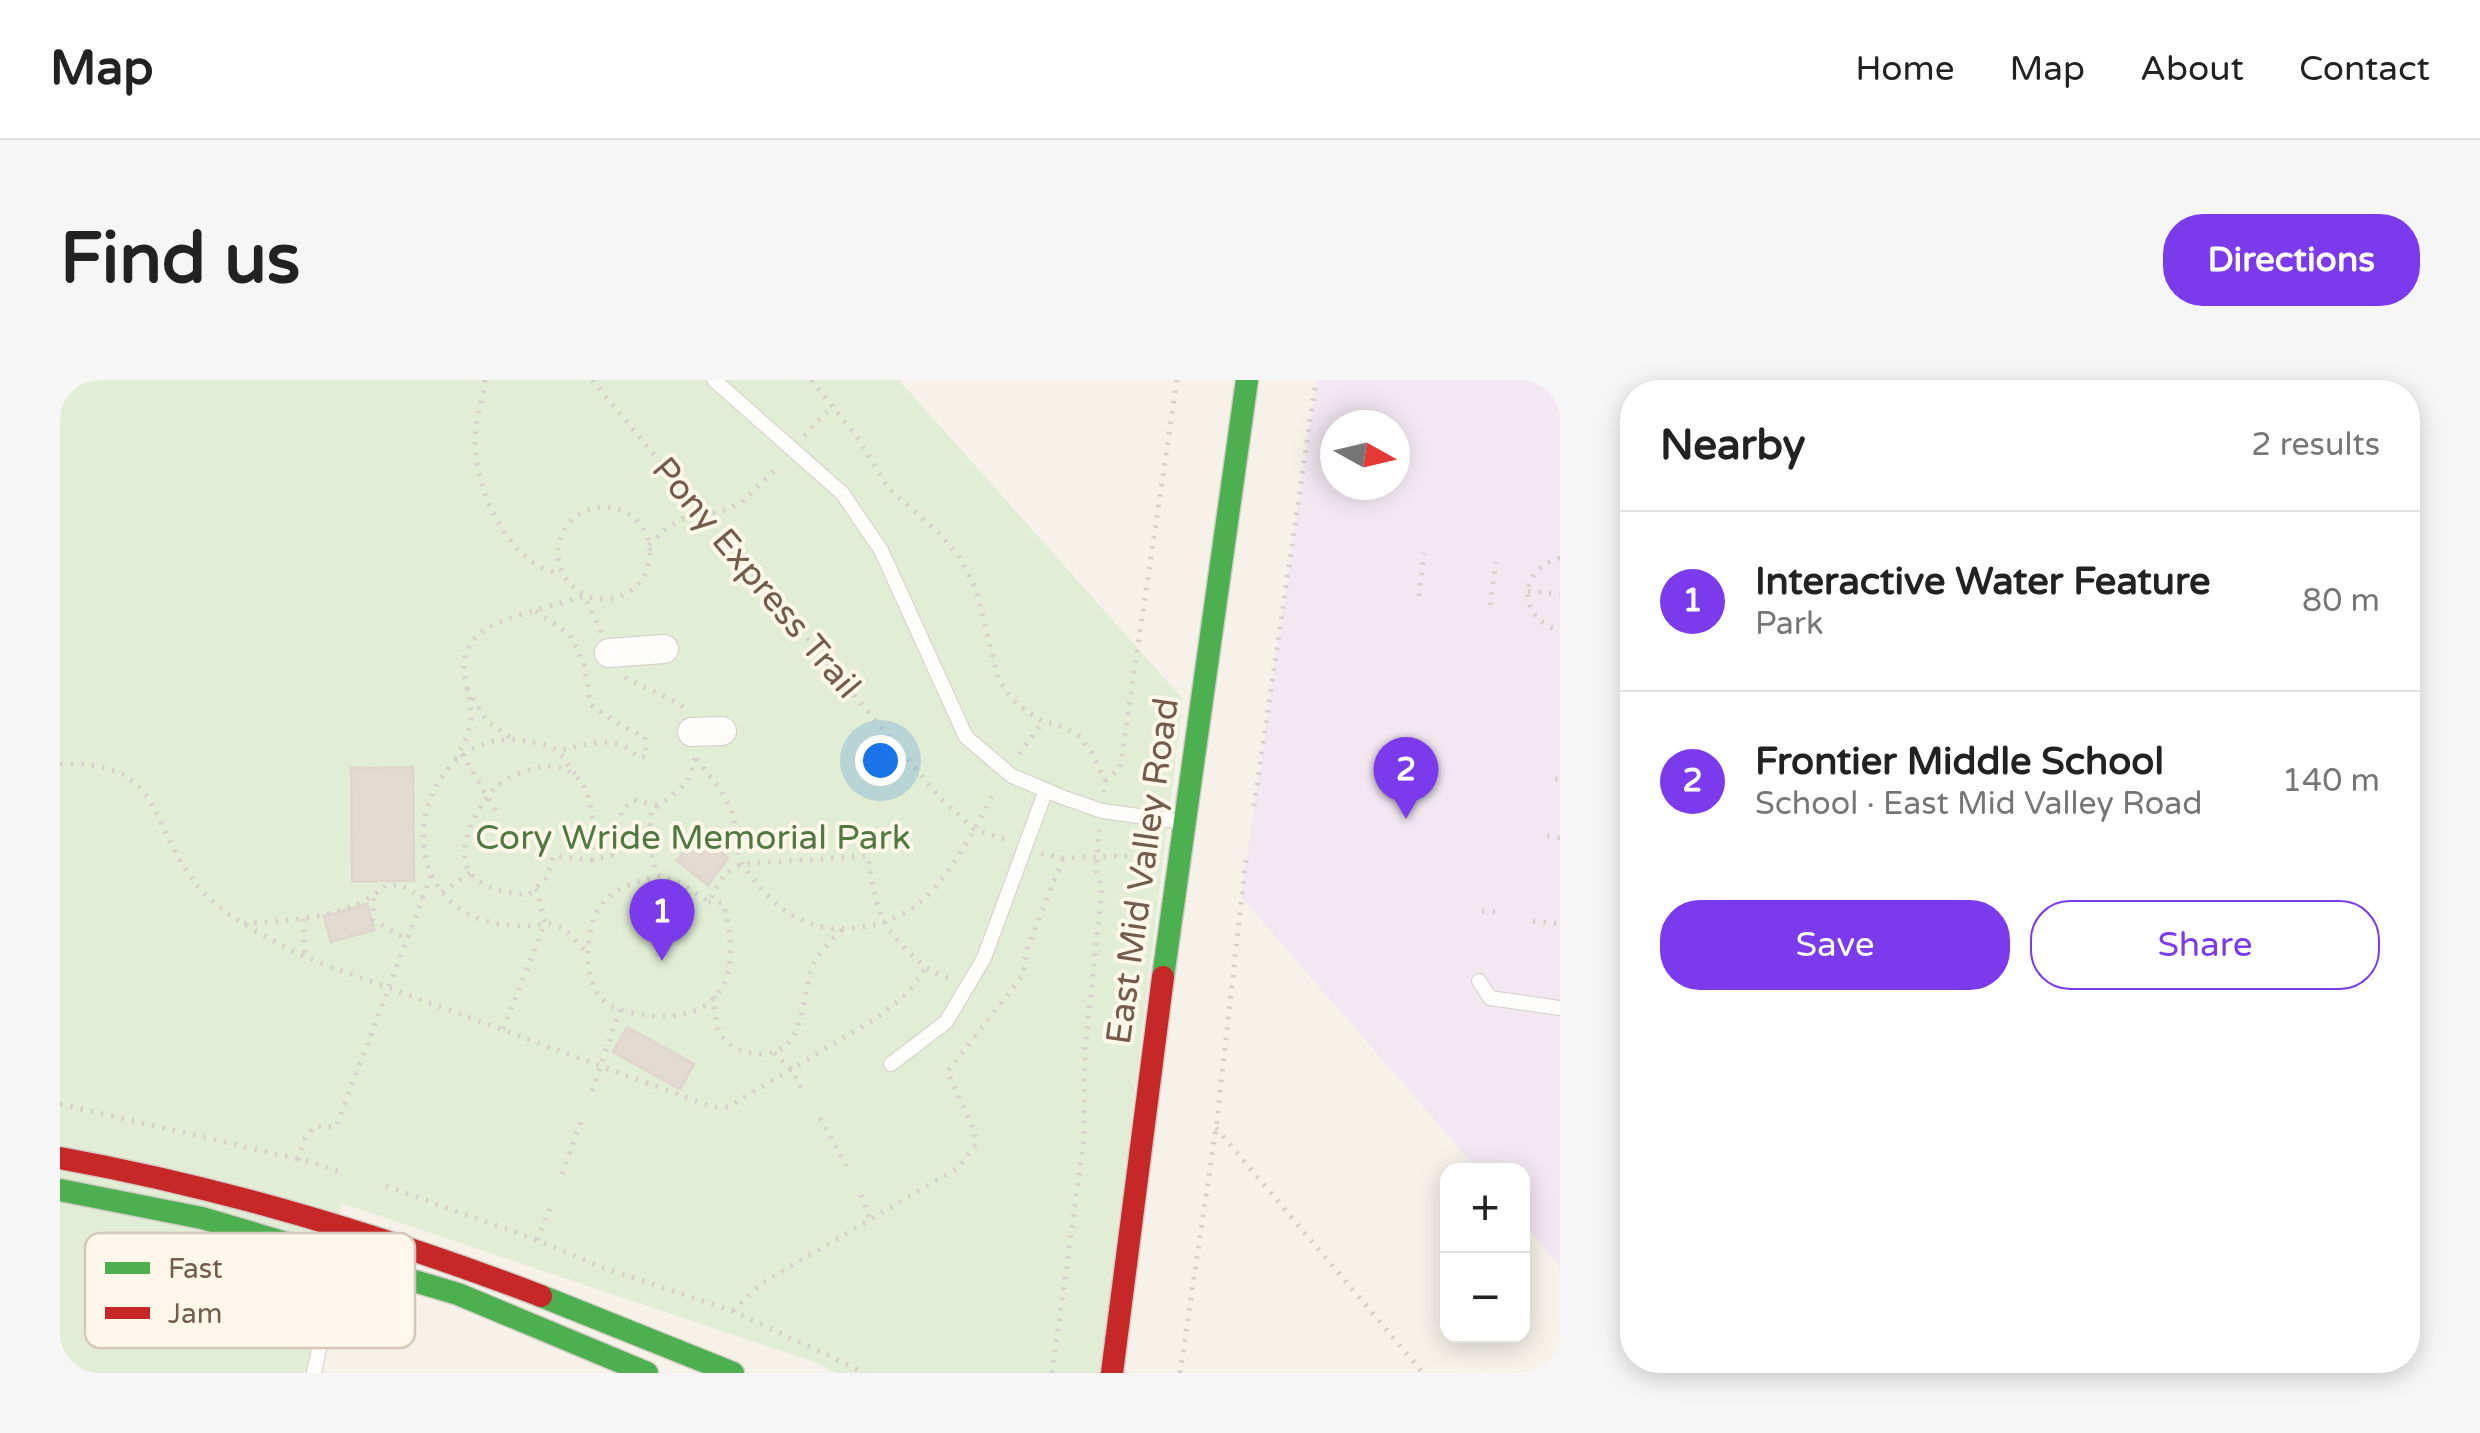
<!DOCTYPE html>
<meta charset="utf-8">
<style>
body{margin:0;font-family:"Varela Round",sans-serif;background:#f6f6f6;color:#222}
.controls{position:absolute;right:30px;bottom:30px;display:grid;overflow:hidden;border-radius:20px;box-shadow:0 5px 25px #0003}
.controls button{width:90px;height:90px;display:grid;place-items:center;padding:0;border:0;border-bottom:2px solid #e0e0e0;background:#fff;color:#222;font:50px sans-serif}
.compass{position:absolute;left:1260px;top:30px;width:90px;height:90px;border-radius:50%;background:#fff;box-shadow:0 5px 25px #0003;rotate:98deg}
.you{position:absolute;left:820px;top:380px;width:35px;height:35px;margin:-25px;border:8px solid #fff;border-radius:50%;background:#1a73e8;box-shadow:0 0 0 15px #1a73e833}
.badge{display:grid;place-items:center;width:65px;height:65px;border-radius:50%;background:#7c3aed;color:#fff;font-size:32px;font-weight:700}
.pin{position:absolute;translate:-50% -82px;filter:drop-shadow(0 2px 5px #0008)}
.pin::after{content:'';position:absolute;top:52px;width:35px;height:30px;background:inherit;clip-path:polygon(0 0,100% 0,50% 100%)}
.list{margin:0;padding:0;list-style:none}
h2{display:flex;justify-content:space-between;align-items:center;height:130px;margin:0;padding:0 40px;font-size:42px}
h2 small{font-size:32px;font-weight:400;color:#767676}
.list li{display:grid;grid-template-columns:65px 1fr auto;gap:30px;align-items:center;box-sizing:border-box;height:180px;padding:0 40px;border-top:2px solid #e0e0e0}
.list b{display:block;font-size:38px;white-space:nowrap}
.list p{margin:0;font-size:32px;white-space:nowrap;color:#767676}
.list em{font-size:32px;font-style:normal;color:#767676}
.actions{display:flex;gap:20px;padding:30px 40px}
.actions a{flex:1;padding:22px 0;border:2px solid #7c3aed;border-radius:40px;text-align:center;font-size:35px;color:#7c3aed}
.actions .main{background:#7c3aed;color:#fff}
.map{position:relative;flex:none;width:1500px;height:993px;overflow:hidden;border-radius:40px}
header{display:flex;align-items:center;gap:60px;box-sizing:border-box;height:140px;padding:0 50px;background:#fff;border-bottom:2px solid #e0e0e0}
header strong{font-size:48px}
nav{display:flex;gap:55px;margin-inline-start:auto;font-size:35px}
.intro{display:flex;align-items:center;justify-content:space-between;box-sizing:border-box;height:240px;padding:0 60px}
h1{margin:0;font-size:70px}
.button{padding:25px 45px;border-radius:40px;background:#7c3aed;color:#fff;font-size:35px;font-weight:700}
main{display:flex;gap:60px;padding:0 60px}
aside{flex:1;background:#fff;border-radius:40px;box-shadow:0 5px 25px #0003}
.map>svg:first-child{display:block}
.education{fill:#f3e8f2;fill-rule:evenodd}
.green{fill:#e1edd4}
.building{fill:#e3dad1;stroke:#dfd5cc;stroke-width:2.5}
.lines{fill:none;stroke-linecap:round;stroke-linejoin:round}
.lane-casing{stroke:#d4cec6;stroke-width:16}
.street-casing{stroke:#d4cec6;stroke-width:30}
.fast-casing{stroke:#d5cec6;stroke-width:25}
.jam-casing{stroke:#d5cec6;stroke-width:25}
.path{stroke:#d7d0cb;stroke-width:5;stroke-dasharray:2.5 8;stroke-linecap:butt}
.lane{stroke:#fefdfc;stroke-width:14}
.street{stroke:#fefdfc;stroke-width:28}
.fast{stroke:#4caf50;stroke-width:22}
.jam{stroke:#c62828;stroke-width:22}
.labels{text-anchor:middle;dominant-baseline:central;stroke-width:8;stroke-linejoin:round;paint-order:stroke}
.street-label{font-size:35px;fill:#745b4a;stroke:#fff7ea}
.park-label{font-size:35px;fill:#507942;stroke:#fff7ea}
.key{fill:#fff7ea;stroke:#d5c8ba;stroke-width:2.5}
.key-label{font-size:28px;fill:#745b4a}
</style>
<header>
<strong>Map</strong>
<nav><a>Home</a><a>Map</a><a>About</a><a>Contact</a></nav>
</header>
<div class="intro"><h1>Find us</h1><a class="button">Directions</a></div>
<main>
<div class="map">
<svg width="1500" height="993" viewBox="0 0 1500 993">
<rect width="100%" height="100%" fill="#f6f2ea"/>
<path class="education" d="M1256,0H1500V886L1463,843L1462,791L1418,790L1181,517ZM1275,45H1335V105H1275Z"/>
<path class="green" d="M0,0H839L1123,319L1040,993H776L752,981L281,823L254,993H0Z"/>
<g class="building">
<path d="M353,387L354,501H292L291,388Z"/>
<path d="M637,455L668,478L648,505L617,481Z"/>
<path d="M307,524L314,550L271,562L264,536Z"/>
<path d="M567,647L634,684L620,709L553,672Z"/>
</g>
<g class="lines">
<g class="lane-casing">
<g id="lane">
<path d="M654,0L782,113L821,170L906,357L952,396L1002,417L1042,431L1123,442"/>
<path d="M1419,601L1430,618L1500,628"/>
<path d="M831,684L886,642L924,578L986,410"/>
<path d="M254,993L277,881"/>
</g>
</g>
<g class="street-casing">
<g id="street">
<path d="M549,273L604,269"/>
<path d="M632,352L662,351"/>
</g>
</g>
<g class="fast-casing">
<g id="fast">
<path d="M1103,597L1187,0"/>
<path d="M0,810L142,838L398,914L587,993"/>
<path d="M481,916L673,993"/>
</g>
</g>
<g class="jam-casing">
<g id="jam">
<path d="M0,778C166,808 324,856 481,916"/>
<path d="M1052,993L1103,597"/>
</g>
</g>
<g class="path">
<path d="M425,0C424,16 417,31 416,47C410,92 435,154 472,182C480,188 492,191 501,195"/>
<path d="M532,0L879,417L914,449L949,461"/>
<path d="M751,0L797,57L828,108L879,153L898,175L916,209L939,301L956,324L983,342L996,344L1018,355L1032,373L1045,401L1044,412"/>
<path d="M744,56L773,25"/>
<circle cx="544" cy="173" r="46"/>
<path d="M589,165L607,148L622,139L665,130L681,123L719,86"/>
<path d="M1500,178C1457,189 1457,240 1500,250"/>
<path d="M1468,211L1500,214"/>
<path d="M1359,216L1364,173"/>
<path d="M1430,225L1436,182"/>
<path d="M476,231L510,255L524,285L531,325L562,346L585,357L586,377L576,376C559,352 521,366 497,371"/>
<path d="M565,297C587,311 604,312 625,329"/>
<path d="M407,309L428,342L451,358"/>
<path d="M402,374L436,431"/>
<path d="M959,374L983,342"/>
<path d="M635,378L628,402L591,432L589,461L595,489L600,496L621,503L648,522L665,494L681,484L808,476C814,519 818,545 852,575C865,587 874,595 892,599"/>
<path d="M395,379C403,367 411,351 411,335C411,305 390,281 420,253C437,237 500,225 524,216L542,253"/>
<path d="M636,379C651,397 666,414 673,436C678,453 675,474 685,488C699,509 718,529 741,540C775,557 829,548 858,524C892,495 915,449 935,410"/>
<path d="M0,384C100,381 86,434 132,499C157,535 207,557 245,577L652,727H668L815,639L847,614L866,588"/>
<path d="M515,394C509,387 504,376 496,370C488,364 476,363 467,361C389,346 337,441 377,505C396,537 435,547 470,546C480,545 489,541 500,547C510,552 519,565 527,573"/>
<path d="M1495,399H1500"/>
<path d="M1045,401L1060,388L1117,0"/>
<path d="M1194,426L1256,0"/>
<path d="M1487,456L1500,458"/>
<path d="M981,474L1003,478L1068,476"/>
<path d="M532,480C535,443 536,381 482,387C469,389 449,396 439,404C420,420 391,472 412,495C428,511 448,513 469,515L487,497L493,476L532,480L552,475L562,430L574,420L599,426"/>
<path d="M600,496C566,503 536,514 530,553C527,575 526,602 542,619C551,629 571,633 584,635C665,645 683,591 663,523L648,522"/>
<path d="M382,512L410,493"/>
<path d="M314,518L313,540L348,560"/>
<path d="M1422,531L1437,532"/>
<path d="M243,539L245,576"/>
<path d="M1473,541L1500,544"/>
<path d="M184,543C225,543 296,536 326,505H341L363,518"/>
<path d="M655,616C655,632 654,647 665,660C671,668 689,674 699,674C745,675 741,621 751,590C755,576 773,558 784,548"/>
<path d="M443,649L485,543L476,507"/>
<path d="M714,673L731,689L744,713"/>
<path d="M532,711L560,629"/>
<path d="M0,724L255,783L282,793"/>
<path d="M760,738L790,792"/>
<path d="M1156,748L1363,993"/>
<path d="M238,780L245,758L255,746L276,747L372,493"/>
<path d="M502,794L523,736"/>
<path d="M326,806L477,860L544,888L673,931L805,993"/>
<path d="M801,815L810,839"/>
<path d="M477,860L490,828"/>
<path d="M673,931L702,903L899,787L916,764L914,750L887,692L963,595L967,569L1003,478"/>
<path d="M992,993L1024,759L1025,670L1042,508L1036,491L1039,450"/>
<path d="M1120,993L1156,748L1186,479"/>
</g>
<use href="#lane" class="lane"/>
<use href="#street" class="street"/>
<use href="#fast" class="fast"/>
<use href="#jam" class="jam"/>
</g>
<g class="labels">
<g class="street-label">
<text transform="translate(696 198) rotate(50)">Pony Express Trail</text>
<text transform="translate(1083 491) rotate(-82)">East Mid Valley Road</text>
</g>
<g class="park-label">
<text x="633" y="458">Cory Wride Memorial Park</text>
</g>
</g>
<rect x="25" y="853" width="330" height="115" rx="15" class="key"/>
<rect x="45" y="882" width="45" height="12" fill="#4caf50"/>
<rect x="45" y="927" width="45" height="12" fill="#c62828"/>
<g class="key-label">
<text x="108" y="898">Fast</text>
<text x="108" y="943">Jam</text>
</g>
</svg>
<div class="controls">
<button>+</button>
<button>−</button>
</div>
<svg class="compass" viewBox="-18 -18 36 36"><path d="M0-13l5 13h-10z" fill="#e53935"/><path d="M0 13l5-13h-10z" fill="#767676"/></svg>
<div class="you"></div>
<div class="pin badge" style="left:602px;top:581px">1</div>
<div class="pin badge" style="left:1346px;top:439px">2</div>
</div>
<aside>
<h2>Nearby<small>2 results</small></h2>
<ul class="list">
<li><span class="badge">1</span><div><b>Interactive Water Feature</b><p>Park</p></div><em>80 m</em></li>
<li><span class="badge">2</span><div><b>Frontier Middle School</b><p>School · East Mid Valley Road</p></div><em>140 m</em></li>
</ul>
<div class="actions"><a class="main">Save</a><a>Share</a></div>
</aside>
</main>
